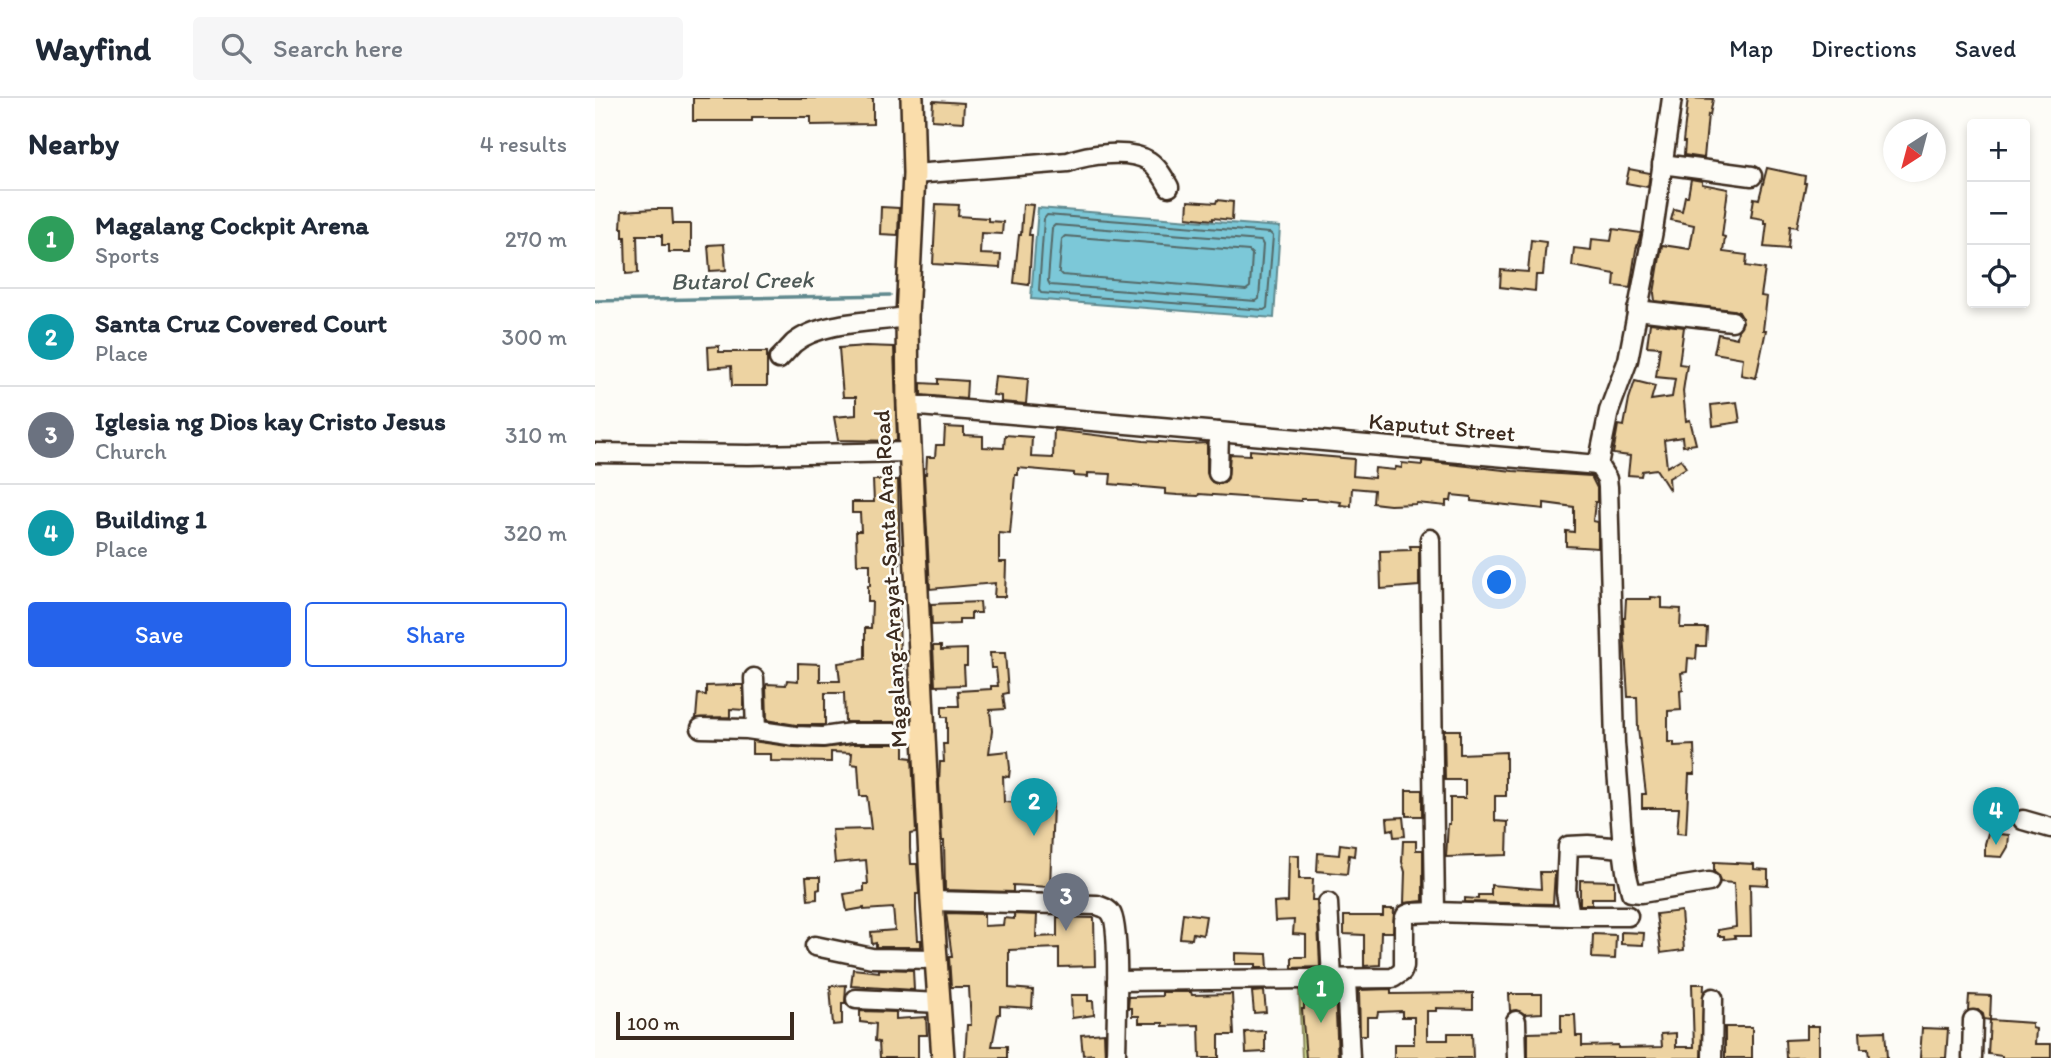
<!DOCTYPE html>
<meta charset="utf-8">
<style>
body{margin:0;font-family:Itim,sans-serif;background:#f6f6f7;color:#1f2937}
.controls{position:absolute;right:21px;top:21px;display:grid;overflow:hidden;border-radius:7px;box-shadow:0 4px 10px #0003}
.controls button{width:63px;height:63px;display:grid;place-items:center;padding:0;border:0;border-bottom:2px solid #e0e1e3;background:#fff;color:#1f2937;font:35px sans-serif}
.compass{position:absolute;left:1288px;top:21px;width:63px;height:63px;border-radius:50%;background:#fff;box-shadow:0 4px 10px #0003;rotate:216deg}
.scale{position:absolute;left:21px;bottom:18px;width:178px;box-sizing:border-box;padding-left:7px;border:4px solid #3b2a1e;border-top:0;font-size:19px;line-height:24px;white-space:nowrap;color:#3b2a1e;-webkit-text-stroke:5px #fdfcf7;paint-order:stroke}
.you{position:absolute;left:905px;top:485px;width:24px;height:24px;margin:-18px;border:5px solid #fff;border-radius:50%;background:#1a73e8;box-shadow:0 0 0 10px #1a73e833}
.badge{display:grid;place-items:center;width:46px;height:46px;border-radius:50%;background:#2563eb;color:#fff;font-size:23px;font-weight:700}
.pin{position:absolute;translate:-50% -58px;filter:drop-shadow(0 2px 4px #0008)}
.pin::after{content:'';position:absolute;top:37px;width:24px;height:21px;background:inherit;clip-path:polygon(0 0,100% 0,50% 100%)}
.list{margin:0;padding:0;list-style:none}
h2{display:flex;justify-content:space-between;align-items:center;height:91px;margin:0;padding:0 28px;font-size:30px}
h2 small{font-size:23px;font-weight:400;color:#747a83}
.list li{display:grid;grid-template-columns:46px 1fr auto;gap:21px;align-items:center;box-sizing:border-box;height:98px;padding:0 28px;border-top:2px solid #e0e1e3}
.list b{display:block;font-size:26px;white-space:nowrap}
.list p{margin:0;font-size:23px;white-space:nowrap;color:#747a83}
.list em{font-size:23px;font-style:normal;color:#747a83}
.actions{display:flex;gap:14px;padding:21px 28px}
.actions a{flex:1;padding:16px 0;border:2px solid #2563eb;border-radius:7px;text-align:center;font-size:24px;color:#2563eb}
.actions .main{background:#2563eb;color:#fff}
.icon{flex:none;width:38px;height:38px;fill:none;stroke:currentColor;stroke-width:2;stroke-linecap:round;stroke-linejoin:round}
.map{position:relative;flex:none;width:1456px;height:960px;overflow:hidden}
header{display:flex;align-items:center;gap:42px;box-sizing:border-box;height:98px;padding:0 35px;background:#fff;border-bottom:2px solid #e0e1e3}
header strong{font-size:33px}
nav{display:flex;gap:38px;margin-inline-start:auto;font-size:24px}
.search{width:490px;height:63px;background:#f6f6f7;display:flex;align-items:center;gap:18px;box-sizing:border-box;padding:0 24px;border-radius:7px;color:#747a83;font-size:26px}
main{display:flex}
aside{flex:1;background:#fff}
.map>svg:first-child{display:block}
.green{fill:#d5e295;stroke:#88865a;stroke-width:2}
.water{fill:#7bc8d8;stroke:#61898e;stroke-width:2}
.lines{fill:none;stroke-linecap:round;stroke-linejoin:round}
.shore{stroke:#556968;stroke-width:2}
.stream{stroke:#61898e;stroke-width:3.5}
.building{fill:#edd3a2;stroke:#3b2a1e;stroke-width:2}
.minor-casing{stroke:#3b2a1e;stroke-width:23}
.major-casing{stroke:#3b2a1e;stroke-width:26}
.minor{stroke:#fdfcf7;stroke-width:18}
.major{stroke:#faddab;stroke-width:21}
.labels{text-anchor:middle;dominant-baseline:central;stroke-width:5;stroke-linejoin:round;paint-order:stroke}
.street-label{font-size:23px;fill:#3b2a1e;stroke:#fdfcf7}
.water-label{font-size:24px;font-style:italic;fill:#4e5956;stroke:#fdfcf7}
</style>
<header>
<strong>Wayfind</strong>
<div class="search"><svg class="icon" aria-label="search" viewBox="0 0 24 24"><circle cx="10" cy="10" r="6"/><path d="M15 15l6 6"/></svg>Search here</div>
<nav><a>Map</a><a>Directions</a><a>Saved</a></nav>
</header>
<main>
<aside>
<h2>Nearby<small>4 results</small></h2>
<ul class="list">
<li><span class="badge" style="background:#2e9e5b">1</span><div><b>Magalang Cockpit Arena</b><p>Sports</p></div><em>270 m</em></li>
<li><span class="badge" style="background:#0f9aa8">2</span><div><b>Santa Cruz Covered Court</b><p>Place</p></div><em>300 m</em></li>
<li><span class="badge" style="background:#6b7280">3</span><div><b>Iglesia ng Dios kay Cristo Jesus</b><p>Church</p></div><em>310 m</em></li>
<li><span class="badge" style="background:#0f9aa8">4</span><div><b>Building 1</b><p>Place</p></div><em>320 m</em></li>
</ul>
<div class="actions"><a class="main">Save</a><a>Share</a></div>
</aside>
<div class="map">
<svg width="1456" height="960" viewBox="0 0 1456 960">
<rect width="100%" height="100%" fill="#fdfcf7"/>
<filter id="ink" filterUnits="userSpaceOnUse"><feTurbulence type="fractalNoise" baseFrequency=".0143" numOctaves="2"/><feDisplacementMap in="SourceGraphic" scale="14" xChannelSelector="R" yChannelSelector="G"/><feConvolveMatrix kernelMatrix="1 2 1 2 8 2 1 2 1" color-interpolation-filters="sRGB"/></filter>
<g filter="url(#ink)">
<path class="green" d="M704,890H745L747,960H707Z"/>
<path class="water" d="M443,110L685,129L679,220L436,201Z"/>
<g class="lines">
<g class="shore">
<path d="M452,117L675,135L678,138L672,210L669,212L446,195L444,192L449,121Z"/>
<path d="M460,127L666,143L668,147L664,201L661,203L455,187L453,183L457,130Z"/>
<path d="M470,138L654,153L657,156L655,189L651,192L467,177L464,174L467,141Z"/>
</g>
<path class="stream" d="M0,203L295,197"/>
</g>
<g class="building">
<path d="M98,0H278V26L216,27V19H157V23H98Z"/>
<path d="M1093,0L1118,1L1115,17L1113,16L1109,60L1089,57L1090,44H1088Z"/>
<path d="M338,3L369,5L368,24L337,22Z"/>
<path d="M1172,70L1210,78L1209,85H1211L1202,129L1195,128L1193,151L1169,149L1172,125H1169V121L1156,119L1159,100L1164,101Z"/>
<path d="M1034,71L1055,75L1053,89L1031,85Z"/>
<path d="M1096,81L1107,83V86L1133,91L1127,138L1130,139L1128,154L1152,157L1151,168L1170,171L1166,198L1172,199L1168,232H1171L1161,280L1146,277L1148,260L1119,255L1123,236L1142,240L1143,232L1148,224L1144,214L1138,212L1060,203L1059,195L1067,147L1095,151L1099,127L1076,122L1079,111L1087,113L1090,98H1093Z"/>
<path d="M622,102L638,104L637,122L618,120V122L592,119L593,103L621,105Z"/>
<path d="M341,106L364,107L363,118L393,120V123L408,124L407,136L386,135L385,156L406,157L405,170L338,166Z"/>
<path d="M428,106L438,107L434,137H437L434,187L419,185L424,137H426Z"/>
<path d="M286,109L304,110L303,137L285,136Z"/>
<path d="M60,111H77L78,126H96V154H74V147H67V137H42L43,175L31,176L30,139H28V130H26L27,113Z"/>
<path d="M1018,131L1046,135L1041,152L1035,190L1019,188L1020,176L977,168L979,150L996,152L997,141L1016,143Z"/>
<path d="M936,142L951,144L948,177H941L940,193L905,189L906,172L933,174Z"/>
<path d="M129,146L131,172L115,173L113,147Z"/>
<path d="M1055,225L1089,229L1084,266L1092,267L1088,293L1091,323L1095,322L1101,346L1088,348L1087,339L1069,342L1072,369L1086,361L1091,370L1074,380L1075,393L1061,371L1047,373L1046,378L1033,377L1035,358L1018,356L1023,327L1029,328L1034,301L1040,283L1060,288L1056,302L1077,299L1080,281L1061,279L1065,249L1052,248Z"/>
<path d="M124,248V254H172V288H137L136,268L114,270L113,249Z"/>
<path d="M271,248L299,249L302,343L243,342L239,319L261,317V299H248L244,250Z"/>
<path d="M400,278L433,281L431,306L406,304V298L398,297Z"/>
<path d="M343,281L372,283L371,301L326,297V285L343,286Z"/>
<path d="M1142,304L1145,324L1118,328L1116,307Z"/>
<path d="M350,329L369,330V337L388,338V349L409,350L410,337L437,339L436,359L458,360L459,332L549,343L594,346L612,345V375L617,384L622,386L629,385L633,380L635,356L655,357V352L759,361L758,378L779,380L780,370L800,372L801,369L807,370V365L827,367V363L918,373L996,378L1002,390V404H1000L998,423L1003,424V450L971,448V433L979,434V409L949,405V411L876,403V399L857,397L856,403H851V408L822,405L821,406L795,407L778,405L779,392L757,390L756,408L745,407L746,404L720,401H706V403L604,396L603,398L583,397L570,396V391L515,386L516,376L493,375V379L479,378V375L423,370V377H420L415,436L404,435V464H411L410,499H399L400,485L335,491L329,376H331L332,359H340L341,347H349Z"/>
<path d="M278,382H303L305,466H303L302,508H304L305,561L309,560L310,621H312V624H250L249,595H230V627H201L172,622L171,588L172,586L191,587L192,582L203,583V565L225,566V583H245L243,565L270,561V530H276L277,504H273V488H275V466H262L261,433H266L265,415H257V404H279Z"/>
<path d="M815,448H824V488L786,491L785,453L816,452Z"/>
<path d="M1056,499L1067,500V510L1086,511L1085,530H1112L1111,548H1102L1101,561L1093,560L1092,574L1086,575L1088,592L1085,593L1086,612L1073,613V644H1079V648L1099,647L1100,676H1094L1091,736L1082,735L1084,710H1047V696H1051L1043,631L1042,599H1033L1028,519H1030L1031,501H1056Z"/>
<path d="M385,504L386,515H376V521H364V526L337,527L336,506Z"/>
<path d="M338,548H346V552L372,551V568H369L370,587L340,588Z"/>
<path d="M395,555H410L413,595L408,596L410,611L395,612L397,633L394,655L413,653L415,670L414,679L408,678L409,704L458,706L455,789L418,787V794L350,792L349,743H347L344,686L345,664H349L348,646H352V619H347V608H364L363,593L396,591V588H403L401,570H396Z"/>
<path d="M141,587H148L149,612L135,611V619L101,620L103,596L111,597V588Z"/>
<path d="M849,632H865V656L911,654V698H900V723L913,724L912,757L851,759L853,726H855V700H870V682H850Z"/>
<path d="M157,643L199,649L228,650L257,646H309V659L317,660L321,735L315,736V750L316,766H322L324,796H321V813L323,842H326V849H281V845L277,846L276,834L300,832L298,810L269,812V810L252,813L249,796L269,793V786H273L271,762L240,765L237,732L276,731L272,698H265L263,667L256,666L257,655L236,654V664L176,663V656H157Z"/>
<rect x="811" y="692" width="16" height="26"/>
<path d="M808,719L810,738L799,739L798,731L793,732L792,720Z"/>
<path d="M1393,735L1414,737L1413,749L1407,759L1390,758V746Z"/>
<path d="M808,743H821V752H828V803L809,805L810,774L807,764Z"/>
<path d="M745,746L760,748L759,758L754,757L752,776L722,773L723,755L744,757Z"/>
<path d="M694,757L704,758V781H718L717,802H722L725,869L697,870V859H711V837L698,836L699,822L680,823L679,805L693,804Z"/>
<path d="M1119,764L1159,766V771L1173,772V787L1155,786L1156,838H1139L1140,840L1129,841V838H1123V832L1141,829L1139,785L1125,784L1123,777L1119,774Z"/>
<path d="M945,774H960L958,806L870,804V800L883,801V797H896V787L946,791Z"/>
<path d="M211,779H225V791L222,792V801L213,802Z"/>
<path d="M985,782L1019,783V800H997V807H985Z"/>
<path d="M788,811H799L798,834H786L785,867L769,868V837L749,836V818H788Z"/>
<path d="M1086,813L1089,852L1066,855L1061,816Z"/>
<path d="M351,815L389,816V828L408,827L409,820L419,821V816L442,817L441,839L462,838V819L499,820L500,868L464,869V850L414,852V890L438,892L437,910L405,908V916H403L397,948H412V960H370L372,927H376L374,889H356L354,859H357Z"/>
<path d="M588,815L611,818L608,837L598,835L597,841L585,840Z"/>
<path d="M1026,834L1049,835L1048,847L1026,846Z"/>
<path d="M998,836L1021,837L1020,861L997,860Z"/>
<path d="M640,855L672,856L673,870H661V866H640Z"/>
<path d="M258,871L284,874V871L318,872L319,892L256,888Z"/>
<path d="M1097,886H1109L1106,960H933V935L966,934V917H980L981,938H987V948L1023,947V950L1067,949L1066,936L1081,935V949H1099Z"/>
<path d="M251,887L250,905H247V926L238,927L235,888Z"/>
<path d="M796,891V896L878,895V911L841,910V913H832V942H853V935H877L878,960H799V946H819V919H807V913L783,914L782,919H772V937H765L764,892Z"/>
<path d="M669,893L671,914L659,915L657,894Z"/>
<path d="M740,893L743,960H711L707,911H709V894Z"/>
<path d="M567,894H596L597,897L637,896L639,937H624V960H605L604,927L568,928V925H544V918H537V910H533L534,899L567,898Z"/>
<path d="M914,896H947V915L929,916L921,912L915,913Z"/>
<path d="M476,897H493V903H498L499,917L477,920Z"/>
<path d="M1374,897L1396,898L1395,922L1389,921L1388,916L1383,912H1373Z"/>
<path d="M265,913L301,914V921L331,919L332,937H323V960H285L284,944L280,943L281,926L265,924Z"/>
<path d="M1395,922L1437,925V930L1441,931L1440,946H1456V960H1407V958L1393,956Z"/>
<path d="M1212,928H1224V959L1191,960L1190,942L1212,941Z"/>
<rect x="1130" y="929" width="27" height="31"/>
<path d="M1327,930L1353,931L1351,960H1325Z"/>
<path d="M670,933V954L651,955L650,934Z"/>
<path d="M1290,933L1292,960H1274L1273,950H1266L1265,934Z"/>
<path d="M509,935L510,960H498V956L488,957L486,937Z"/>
</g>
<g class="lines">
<g class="minor-casing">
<g id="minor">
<path d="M1067,66L1157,78"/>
<path d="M319,76L473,64C493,56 535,51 554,63C563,69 569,80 574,89"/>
<path d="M1042,212L1137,223"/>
<path d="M184,261C189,256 194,250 199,245C226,223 279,224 312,219"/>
<path d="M313,307L1003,367L1014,313L1033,262L1058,133L1077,0"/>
<path d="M0,355L154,357L315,354"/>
<path d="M623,375L624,334"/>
<path d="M835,441L840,814"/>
<path d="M159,580L161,632"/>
<path d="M106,630L152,631L200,638L228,639L256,635H329"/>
<path d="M1428,722L1456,730"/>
<path d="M1028,750L1031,773L1036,794L1046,795L1114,784"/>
<path d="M337,803L502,807C507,809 513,810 516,815C526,828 521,938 521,960"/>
<path d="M733,805L737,881"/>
<path d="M975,818H1033"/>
<path d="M220,848L277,860L341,861"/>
<path d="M751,882L755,960"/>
<path d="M522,883L798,880L807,874L809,868V822L811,817L816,815L840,814L975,818L971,794L973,748L993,747L1028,750L1020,645L1013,389L1012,381L1003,367"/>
<path d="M261,901L345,905"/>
<path d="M921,923L922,960"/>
<path d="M1117,960L1118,900"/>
<path d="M1377,960L1378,922"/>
</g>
</g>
<g class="major-casing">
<path id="major" d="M317,0L319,76L312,219L313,307L337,803L348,960"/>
</g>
<use href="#minor" class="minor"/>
<use href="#major" class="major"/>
</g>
</g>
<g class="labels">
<g class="street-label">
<text transform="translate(847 329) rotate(5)">Kaputut Street</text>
<text transform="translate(295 481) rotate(-93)">Magalang-Arayat-Santa Ana Road</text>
</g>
<g class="water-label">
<text transform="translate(147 182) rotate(-1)">Butarol Creek</text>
</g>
</g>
</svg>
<div class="controls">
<button>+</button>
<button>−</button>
<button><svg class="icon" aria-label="locate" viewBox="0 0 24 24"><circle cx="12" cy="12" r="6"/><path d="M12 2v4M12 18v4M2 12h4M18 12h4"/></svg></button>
</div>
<svg class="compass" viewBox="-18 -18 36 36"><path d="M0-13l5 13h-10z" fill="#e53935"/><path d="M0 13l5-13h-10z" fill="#747a83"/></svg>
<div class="scale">100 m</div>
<div class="you"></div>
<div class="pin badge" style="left:726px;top:925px;background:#2e9e5b">1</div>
<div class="pin badge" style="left:439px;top:738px;background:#0f9aa8">2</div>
<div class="pin badge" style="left:471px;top:833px;background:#6b7280">3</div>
<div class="pin badge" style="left:1401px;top:747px;background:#0f9aa8">4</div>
</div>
</main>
